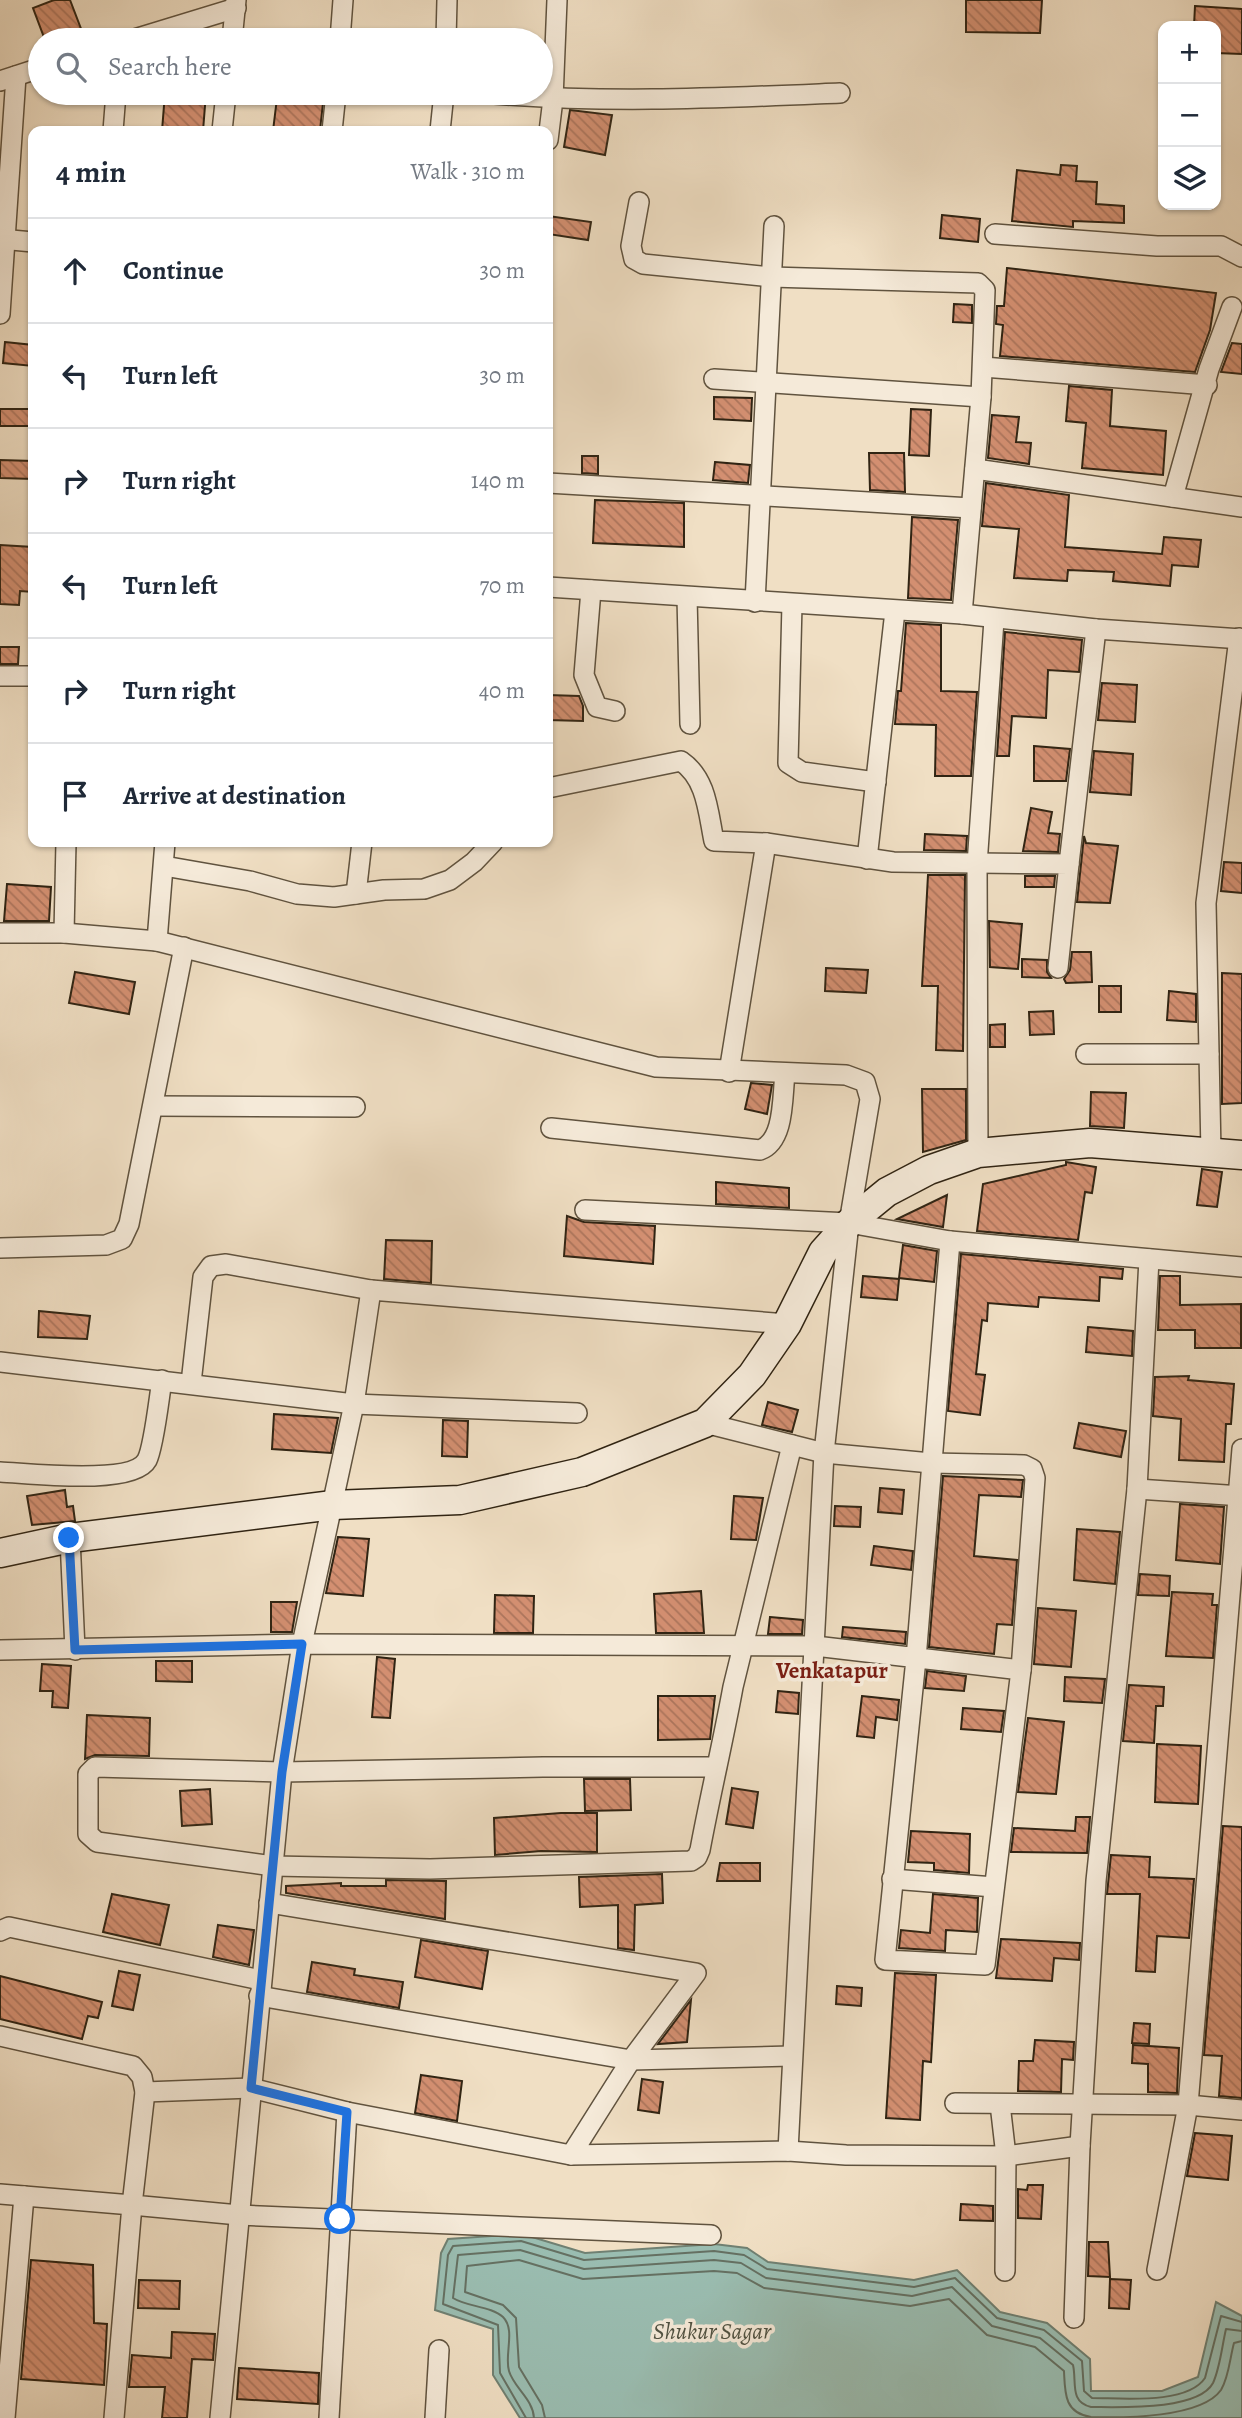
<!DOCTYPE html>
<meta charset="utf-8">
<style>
body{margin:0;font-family:Alegreya,serif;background:#f6f6f7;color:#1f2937}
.controls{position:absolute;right:21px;top:21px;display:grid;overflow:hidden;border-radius:14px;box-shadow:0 2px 5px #0004}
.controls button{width:63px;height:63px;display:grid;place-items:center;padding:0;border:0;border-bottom:2px solid #e0e1e3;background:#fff;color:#1f2937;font:35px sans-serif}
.stop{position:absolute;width:21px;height:21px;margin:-16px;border:5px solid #1a73e8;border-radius:50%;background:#fff}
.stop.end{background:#1a73e8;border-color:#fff;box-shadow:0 2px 7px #0008}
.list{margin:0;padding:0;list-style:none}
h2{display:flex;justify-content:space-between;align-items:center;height:91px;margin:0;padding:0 28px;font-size:30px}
h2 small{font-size:23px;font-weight:400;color:#747a83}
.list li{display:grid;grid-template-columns:46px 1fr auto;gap:21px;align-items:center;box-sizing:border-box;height:105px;padding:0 28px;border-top:2px solid #e0e1e3}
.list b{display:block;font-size:26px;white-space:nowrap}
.list em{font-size:23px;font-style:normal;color:#747a83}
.icon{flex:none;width:38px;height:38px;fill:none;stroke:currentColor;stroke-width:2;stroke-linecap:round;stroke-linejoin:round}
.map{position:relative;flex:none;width:1242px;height:2418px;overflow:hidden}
.search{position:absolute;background:#fff;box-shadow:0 2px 5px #0004;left:28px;top:28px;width:525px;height:77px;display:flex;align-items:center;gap:18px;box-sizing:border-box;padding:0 24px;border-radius:38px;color:#747a83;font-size:26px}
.panel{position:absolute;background:#fff;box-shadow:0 2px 5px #0004;left:28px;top:126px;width:525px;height:721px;border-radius:14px}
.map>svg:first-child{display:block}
.water{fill:#9abdb1;stroke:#708072;stroke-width:2}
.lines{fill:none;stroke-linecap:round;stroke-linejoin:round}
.shore{stroke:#657062;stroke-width:2}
.building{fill:url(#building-back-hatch);stroke:#302413;stroke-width:2}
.street-casing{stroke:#60533f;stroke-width:22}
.secondary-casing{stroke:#302413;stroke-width:31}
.street{stroke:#f5ead9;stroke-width:19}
.secondary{stroke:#f5ead9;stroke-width:28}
.route{stroke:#1a73e8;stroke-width:9}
.labels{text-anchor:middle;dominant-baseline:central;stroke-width:7;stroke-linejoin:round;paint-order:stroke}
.neighbourhood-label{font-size:23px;font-weight:bold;fill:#7a1f14;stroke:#f5ead9}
.water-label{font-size:23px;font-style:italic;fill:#505242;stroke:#f5ead9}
</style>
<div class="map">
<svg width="1242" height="2418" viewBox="0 0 1242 2418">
<defs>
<pattern id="building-back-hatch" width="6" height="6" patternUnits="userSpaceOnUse" patternTransform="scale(1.75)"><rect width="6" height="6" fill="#d38f71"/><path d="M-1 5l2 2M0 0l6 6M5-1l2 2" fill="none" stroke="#ac755c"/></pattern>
</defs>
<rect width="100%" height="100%" fill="#f0dfc4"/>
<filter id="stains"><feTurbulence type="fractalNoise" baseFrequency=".00286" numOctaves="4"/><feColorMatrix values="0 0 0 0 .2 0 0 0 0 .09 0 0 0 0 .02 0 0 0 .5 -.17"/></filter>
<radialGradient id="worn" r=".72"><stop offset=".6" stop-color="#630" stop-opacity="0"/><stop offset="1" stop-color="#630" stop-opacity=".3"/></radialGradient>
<path class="water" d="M522,2234L585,2253L714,2244L747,2248L768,2262L914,2280L957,2270L1000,2312L1047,2323L1090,2359L1091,2391H1162L1198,2377L1216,2302L1242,2316V2418H520L493,2375V2329L435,2310L441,2253L448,2239Z"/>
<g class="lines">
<g class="shore">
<path d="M526,2418L500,2373L498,2325L443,2304L448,2255L453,2246L521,2241L584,2260L714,2251L744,2255L767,2269L914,2287L955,2278L997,2318L1044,2330L1082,2361L1084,2391L1092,2398C1121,2398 1187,2405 1205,2378L1221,2316L1242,2322"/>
<path d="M534,2418C533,2399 514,2388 509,2371C504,2355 516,2330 503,2317C491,2306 467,2307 453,2298L458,2255L520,2250L584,2269L714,2260L741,2263L766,2278L912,2296L952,2287L992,2326L1040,2338L1073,2365C1077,2382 1069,2402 1091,2407C1118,2407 1198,2411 1213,2383C1220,2368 1222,2346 1226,2329L1242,2331"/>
<path d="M545,2418L542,2405L519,2367L516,2318L503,2305L465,2292L467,2266L519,2260L583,2279L714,2271L737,2273L764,2288L910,2306L949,2299L987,2335L1035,2347L1064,2371C1065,2393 1064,2413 1091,2417C1124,2418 1201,2418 1221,2390C1229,2377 1230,2357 1234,2343L1242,2341"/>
</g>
</g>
<g class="building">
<path d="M54,0H70L83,34L66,40H45L33,8Z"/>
<path d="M966,0H1042L1040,33L966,32Z"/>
<path d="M1195,6L1242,9V54L1216,53V26H1194Z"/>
<path d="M165,93H206L203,131H162Z"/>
<path d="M277,98L323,103L320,130L290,127V131H273Z"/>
<path d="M570,110L612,115L605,155L564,147Z"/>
<path d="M1061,165L1077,166L1076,181L1097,182L1096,204L1124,206V223L1073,221V227L1012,221L1017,170L1060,175Z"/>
<path d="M942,215L980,219L978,242L940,238Z"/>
<path d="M548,216L591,222L588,240L548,234Z"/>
<path d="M1007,268L1216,293L1210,330L1195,372L1000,356L1003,325L996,324L997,306H1004Z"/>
<path d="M954,304L972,305V323L953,322Z"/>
<path d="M5,342L33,345V366L3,363Z"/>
<path d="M1232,343L1242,344V374L1221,372Z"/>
<path d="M1069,386L1112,390L1110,426L1166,431L1163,475L1082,468L1086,423L1066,421Z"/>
<path d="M714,397L752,398L751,421L714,419Z"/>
<rect x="0" y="409" width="33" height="17"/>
<path d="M911,409L931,410L929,456L909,455Z"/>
<path d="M992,415L1019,417L1016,442L1031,443L1029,464L988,458Z"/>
<path d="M869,453H904L905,492L870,490Z"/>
<path d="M582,456H598V474L582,473Z"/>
<path d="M0,460L33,461V479L0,478Z"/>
<path d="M715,462L750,465L748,483L713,480Z"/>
<path d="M986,483L1069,495L1065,547L1162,554L1164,537L1201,540L1198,567L1172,565L1170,586L1113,581L1114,572L1068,570L1067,581L1014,578L1019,529L982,526Z"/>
<path d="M595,500L684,503V547L593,543Z"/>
<path d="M912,517L958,520L951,600L908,598Z"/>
<path d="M0,545L33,547V592L20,591L19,605L0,604Z"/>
<path d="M906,623L941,625V691L977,692L971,776H935L936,725L895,724L898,691H901Z"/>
<path d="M1005,632L1082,640L1079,672L1048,670L1046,718L1012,716L1009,756H997Z"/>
<path d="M0,647H19L18,664H0Z"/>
<path d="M1102,683L1137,685L1135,722L1098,720Z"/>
<path d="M548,695L579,696L583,706V721L548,720Z"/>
<path d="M1034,746L1070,749L1066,781H1034Z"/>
<path d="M1094,751L1133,754L1131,795L1090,792Z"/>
<path d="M1031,808L1052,812L1048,833L1060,834L1058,852L1023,851Z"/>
<path d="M925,834L967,836L966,851L924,850Z"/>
<path d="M1084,836L1086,843L1118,846L1110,903L1077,902Z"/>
<path d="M1224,862L1242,863V893L1221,891Z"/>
<path d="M928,875H965L963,1051L936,1050L938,986H922Z"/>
<path d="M1025,876H1055L1054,887H1025Z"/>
<path d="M7,884L51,887L49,921H4Z"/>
<path d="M989,921L1022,924L1018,969L990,967Z"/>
<path d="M1072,952H1091L1092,982L1066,983L1064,979L1070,970Z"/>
<path d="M1022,959L1047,960V972L1051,978L1022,977Z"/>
<path d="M826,968L868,970L866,993L825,991Z"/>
<path d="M75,972L135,982L129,1014L69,1003Z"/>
<path d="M1222,973L1242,974V1103L1222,1104Z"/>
<rect x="1099" y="986" width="22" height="26"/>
<path d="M1169,991L1196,994V1022L1167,1020Z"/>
<path d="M1053,1011L1054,1034L1030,1035L1029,1012Z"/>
<path d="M1005,1024V1047H990V1025Z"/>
<path d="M751,1083L772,1085L767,1114L745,1109Z"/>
<path d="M922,1089H966V1140L923,1152Z"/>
<path d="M1091,1092L1126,1093L1124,1128L1090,1126Z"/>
<path d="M1066,1162L1096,1167L1092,1193L1085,1192L1078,1240L977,1231L983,1184L1066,1165Z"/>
<path d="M1202,1169L1222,1172L1217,1207L1197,1205Z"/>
<path d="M716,1182L789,1188V1208L716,1204Z"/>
<path d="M947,1195L943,1227L897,1219Z"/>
<path d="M567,1216L584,1222L655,1226L653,1264L564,1256Z"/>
<path d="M386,1240L432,1241L431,1283L384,1279Z"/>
<path d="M903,1245L937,1251L934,1282L899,1278Z"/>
<path d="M961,1254L1123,1269L1122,1279L1100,1277L1099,1301L1039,1297L1038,1307L988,1303L987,1321L982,1320L976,1374L985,1375L980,1415L948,1411Z"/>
<path d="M863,1276L899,1279L897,1300L861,1297Z"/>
<path d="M1160,1276H1180V1305L1241,1304V1348H1195V1330H1158Z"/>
<path d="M39,1311L90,1316L87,1339L38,1337Z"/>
<path d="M1088,1327L1133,1331L1132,1356L1086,1352Z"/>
<path d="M1189,1376L1188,1380L1234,1384L1231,1424H1226L1224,1462L1179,1460L1181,1419L1153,1416L1155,1377Z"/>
<path d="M768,1402L798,1410L792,1432L762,1425Z"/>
<path d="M274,1414L338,1418L331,1453L272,1449Z"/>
<path d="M443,1420L468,1421L467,1457L442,1456Z"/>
<path d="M1079,1423L1126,1431L1121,1457L1074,1448Z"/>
<path d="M943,1476L1023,1480L1021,1497L979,1495L974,1556L1017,1560L1012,1625L997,1624L994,1654L929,1647Z"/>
<path d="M880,1488L904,1490L902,1514L878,1512Z"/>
<path d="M65,1490L67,1507L73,1506L75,1521L32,1525L27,1496Z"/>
<path d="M734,1496L763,1498L756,1540L731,1539Z"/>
<path d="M1180,1504L1224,1507L1220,1564L1176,1560Z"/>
<path d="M835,1506L861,1507L860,1527L834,1526Z"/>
<path d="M1077,1529L1120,1532L1115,1584L1074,1580Z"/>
<path d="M338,1537L369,1539L363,1596L326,1593Z"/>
<path d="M874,1546L913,1551L911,1570L871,1565Z"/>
<path d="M1140,1574L1170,1576L1169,1596L1138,1595Z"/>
<path d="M701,1591L704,1633H656L654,1594Z"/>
<path d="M1172,1592L1213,1594L1212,1605H1217L1213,1658L1166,1656Z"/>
<path d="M495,1595L534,1596L533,1633H494Z"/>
<path d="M271,1602H297L292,1632H271Z"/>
<path d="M1038,1608L1076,1611L1071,1667L1034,1664Z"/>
<path d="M770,1617L803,1620L802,1634H768Z"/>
<path d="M843,1627L906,1632L905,1644L842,1637Z"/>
<path d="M377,1657L395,1659L390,1718L372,1717Z"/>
<path d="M156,1661H192V1682L156,1681Z"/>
<path d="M42,1664L71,1666L68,1708L52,1707L53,1691H40Z"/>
<path d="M927,1671L966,1676L964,1691L925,1688Z"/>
<path d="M1065,1677L1105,1679L1102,1703L1064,1701Z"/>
<path d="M1129,1685L1164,1687L1163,1706H1156L1154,1743L1123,1741Z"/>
<path d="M778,1691L799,1693L798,1714L776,1712Z"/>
<path d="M658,1696H715L710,1739L658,1740Z"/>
<path d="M862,1696L899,1700L897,1720L876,1717L874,1738L857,1736Z"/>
<path d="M963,1708L1004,1711L1001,1732L961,1729Z"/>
<path d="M87,1715L150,1718L149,1756L95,1755L85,1759Z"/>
<path d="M1028,1718L1064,1722L1056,1794L1018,1792Z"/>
<path d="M1157,1744L1201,1746L1198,1804L1155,1802Z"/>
<path d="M584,1779H630L631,1810L585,1811Z"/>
<path d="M732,1788L758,1792L753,1828L726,1824Z"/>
<path d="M210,1789L212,1824L182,1826L180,1791Z"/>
<path d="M561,1813H597V1852L541,1851L495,1855L494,1818Z"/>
<path d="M1076,1817H1090L1087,1853L1011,1852L1014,1828L1075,1831Z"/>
<path d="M1223,1826L1242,1827V2098L1219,2096L1222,2056L1204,2055Z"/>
<path d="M911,1831L970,1834L969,1873L934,1870V1863L908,1862Z"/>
<path d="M1111,1855L1150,1857L1149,1877L1194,1879L1189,1938L1157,1936L1155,1972L1136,1971L1140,1894H1107Z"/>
<path d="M720,1863H760V1881H717Z"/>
<path d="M662,1874L663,1903L635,1905L634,1950L618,1948V1905L580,1907L579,1877Z"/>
<path d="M386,1880L446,1881L445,1919L286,1893V1886L341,1883V1886H386Z"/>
<path d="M112,1894L169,1905L160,1945L103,1932Z"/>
<path d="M933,1894L978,1898L977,1932L946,1930L945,1951L899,1948L901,1930L930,1933Z"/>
<path d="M218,1925L254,1930L249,1965L213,1957Z"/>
<path d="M1001,1939L1080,1943L1079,1960L1054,1958L1052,1981L996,1978Z"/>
<path d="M421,1940L488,1951L482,1989L415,1977Z"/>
<path d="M312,1962L355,1969L354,1975L403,1982L399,2008L307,1992Z"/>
<path d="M119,1971L140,1975L133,2010L112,2006Z"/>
<path d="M895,1973L936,1975L931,2062L923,2061L920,2120L886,2118Z"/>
<path d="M0,1976L102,2002L98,2018L88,2016L82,2039L0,2019Z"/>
<path d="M837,1986L862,1988L861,2006L836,2004Z"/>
<path d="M691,2000L687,2042L658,2044Z"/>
<path d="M1134,2023L1150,2024L1149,2044L1132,2043Z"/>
<path d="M1035,2040L1074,2042L1073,2060L1062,2059L1061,2092L1018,2091L1019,2061H1033Z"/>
<path d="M1133,2045L1179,2048L1177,2093L1148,2092V2064L1132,2063Z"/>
<path d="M421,2075L462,2081L457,2121L415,2113Z"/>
<path d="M642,2079L663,2082L659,2113L638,2110Z"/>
<path d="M1195,2133L1232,2136L1228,2180L1187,2176Z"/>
<path d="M1028,2185H1043L1041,2219L1018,2218V2189L1027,2190Z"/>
<path d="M961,2204L993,2206V2221L960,2220Z"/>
<path d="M1089,2242H1108L1110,2277L1088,2276Z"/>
<path d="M31,2260L93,2265L94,2323L107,2324L104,2385L21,2379Z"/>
<path d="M1110,2279L1131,2280L1129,2309L1109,2308Z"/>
<path d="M139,2280L180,2281L179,2309L138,2308Z"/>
<path d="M172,2332L215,2334L213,2360L192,2359L187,2418H162L165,2387H129L132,2355L171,2358Z"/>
<path d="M239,2368L319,2373L318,2404L237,2399Z"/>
</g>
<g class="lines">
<g class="street-casing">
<g id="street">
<path d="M131,40L236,8"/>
<path d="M232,40L236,0"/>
<path d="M340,40L343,0"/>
<path d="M446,40L447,0"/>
<path d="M0,81L40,68"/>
<path d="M484,93C603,104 721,98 840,93"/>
<path d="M113,131L116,93"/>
<path d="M222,131L226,93"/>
<path d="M332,131L336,93"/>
<path d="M440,131L444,93"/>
<path d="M548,140L553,99L557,0"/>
<path d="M639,202L631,246L634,259L643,264L771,277L978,283L985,290L981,397L962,614"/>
<path d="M995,234L1157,246H1221L1242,257"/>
<path d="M0,239L33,242"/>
<path d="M0,314L16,76"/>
<path d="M983,367L1207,385"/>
<path d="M714,379L981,397"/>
<path d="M975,469L1242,507"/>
<path d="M548,483L971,508"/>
<path d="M1173,497L1209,369L1232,307"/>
<path d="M548,587L962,614L1096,629L1242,639"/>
<path d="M591,590L584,675L597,707L615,711"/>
<path d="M687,597L690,724"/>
<path d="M755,602L774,226"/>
<path d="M792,604L788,763L802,772L876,782"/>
<path d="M0,676H33"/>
<path d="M548,788L681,761C707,779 708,812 714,841L766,843L893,862L1069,864L1058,968"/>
<path d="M867,859L895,611"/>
<path d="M1069,864L1096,629"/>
<path d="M164,866L250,881L297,894L334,897L384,890L424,889L450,880L474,862L493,842"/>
<path d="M356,894L362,842"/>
<path d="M0,933H64L157,941L656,1067L846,1075L865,1082L870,1099L849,1223L824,1453L788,2151"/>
<path d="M64,933L66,842"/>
<path d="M157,941L165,842"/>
<path d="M1086,1054H1209"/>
<path d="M729,1072L766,843"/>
<path d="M153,1106L355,1107"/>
<path d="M551,1128L760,1150C785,1141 782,1097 785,1074"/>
<path d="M978,1153L977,865L994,620"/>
<path d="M1211,1153L1206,903L1239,638"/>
<path d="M585,1210L849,1223L950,1241L1242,1267"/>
<path d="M0,1248L106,1245L122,1239L129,1224L184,947"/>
<path d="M0,1362L354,1404L577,1413"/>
<path d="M191,1383L203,1277L211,1266L226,1264L371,1290"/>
<path d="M705,1423L824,1453L931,1463L1024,1465L1032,1469L1035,1478L1021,1670"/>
<path d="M0,1472C28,1473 133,1486 147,1460C154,1446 159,1398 162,1380"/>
<path d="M1137,1489L1242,1496"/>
<path d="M70,1538L75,1650"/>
<path d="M0,1650L302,1644L815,1646L1021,1670L985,1965L885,1960L916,1659L950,1241"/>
<path d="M717,1767H543L282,1772L95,1767L88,1774V1834L97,1842L273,1866L430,1869L691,1861L697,1857L700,1850C710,1796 723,1742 733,1687L792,1445"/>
<path d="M892,1879L994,1887"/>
<path d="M269,1903L696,1973L631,2060L571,2155L788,2151L846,2155L1006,2156L1080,2146"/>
<path d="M0,1931L9,1927L261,1980"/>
<path d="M259,1996L631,2060L791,2056"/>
<path d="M0,2036L133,2066L142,2077L145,2092L132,2205L239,2215L711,2235"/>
<path d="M145,2092L251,2088L347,2112L571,2155"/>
<path d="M955,2103L1188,2105L1242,2110"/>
<path d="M1000,2104L1006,2156L1005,2271"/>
<path d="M0,2194L132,2205L114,2418"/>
<path d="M1157,2270L1188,2105L1242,1449"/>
<path d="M1074,2318L1080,2146L1096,1881L1137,1489L1149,1259"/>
<path d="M5,2418L24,2196"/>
<path d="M220,2418L282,1772L302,1644L354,1404L371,1290L787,1324"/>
<path d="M329,2418L347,2112"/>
<path d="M435,2418L439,2350"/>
</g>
</g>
<g class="secondary-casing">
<path id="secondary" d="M0,1553L70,1538L333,1505L460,1500L582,1472L705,1423L752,1375L787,1324L823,1252L849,1223L887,1192L929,1170L978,1153L1090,1143L1242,1155"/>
</g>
<use href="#street" class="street"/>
<use href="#secondary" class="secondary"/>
</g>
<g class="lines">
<path class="route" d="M69,1538L75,1650L302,1644L282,1772L251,2088L347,2112L340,2219"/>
</g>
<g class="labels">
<g class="neighbourhood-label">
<text x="832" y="1670">Venkatapur</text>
</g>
<g class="water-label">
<text x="712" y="2331">Shukur Sagar</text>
</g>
</g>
<rect width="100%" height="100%" filter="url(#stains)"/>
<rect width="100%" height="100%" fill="url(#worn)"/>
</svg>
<div class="controls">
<button>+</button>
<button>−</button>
<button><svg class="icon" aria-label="layers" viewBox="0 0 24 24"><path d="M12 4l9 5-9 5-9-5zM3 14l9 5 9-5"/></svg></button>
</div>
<div class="stop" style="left:340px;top:2219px"></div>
<div class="stop end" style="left:69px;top:1538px"></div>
<div class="search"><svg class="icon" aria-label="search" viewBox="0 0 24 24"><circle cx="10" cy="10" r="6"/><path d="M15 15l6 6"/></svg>Search here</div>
<section class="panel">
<h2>4 min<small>Walk · 310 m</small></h2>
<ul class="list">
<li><svg class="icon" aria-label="ahead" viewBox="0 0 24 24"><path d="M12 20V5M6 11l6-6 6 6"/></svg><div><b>Continue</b></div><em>30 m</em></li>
<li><svg class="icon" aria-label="left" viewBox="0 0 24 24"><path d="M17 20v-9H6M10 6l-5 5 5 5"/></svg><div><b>Turn left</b></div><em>30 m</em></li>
<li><svg class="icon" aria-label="right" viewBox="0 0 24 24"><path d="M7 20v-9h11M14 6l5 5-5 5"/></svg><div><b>Turn right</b></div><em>140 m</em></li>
<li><svg class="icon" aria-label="left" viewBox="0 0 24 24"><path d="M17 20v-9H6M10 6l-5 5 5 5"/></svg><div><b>Turn left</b></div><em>70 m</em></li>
<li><svg class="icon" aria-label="right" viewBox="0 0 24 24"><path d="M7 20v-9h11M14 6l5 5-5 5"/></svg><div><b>Turn right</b></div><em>40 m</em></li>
<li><svg class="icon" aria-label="arrive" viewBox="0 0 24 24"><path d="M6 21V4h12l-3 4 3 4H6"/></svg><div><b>Arrive at destination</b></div></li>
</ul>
</section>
</div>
